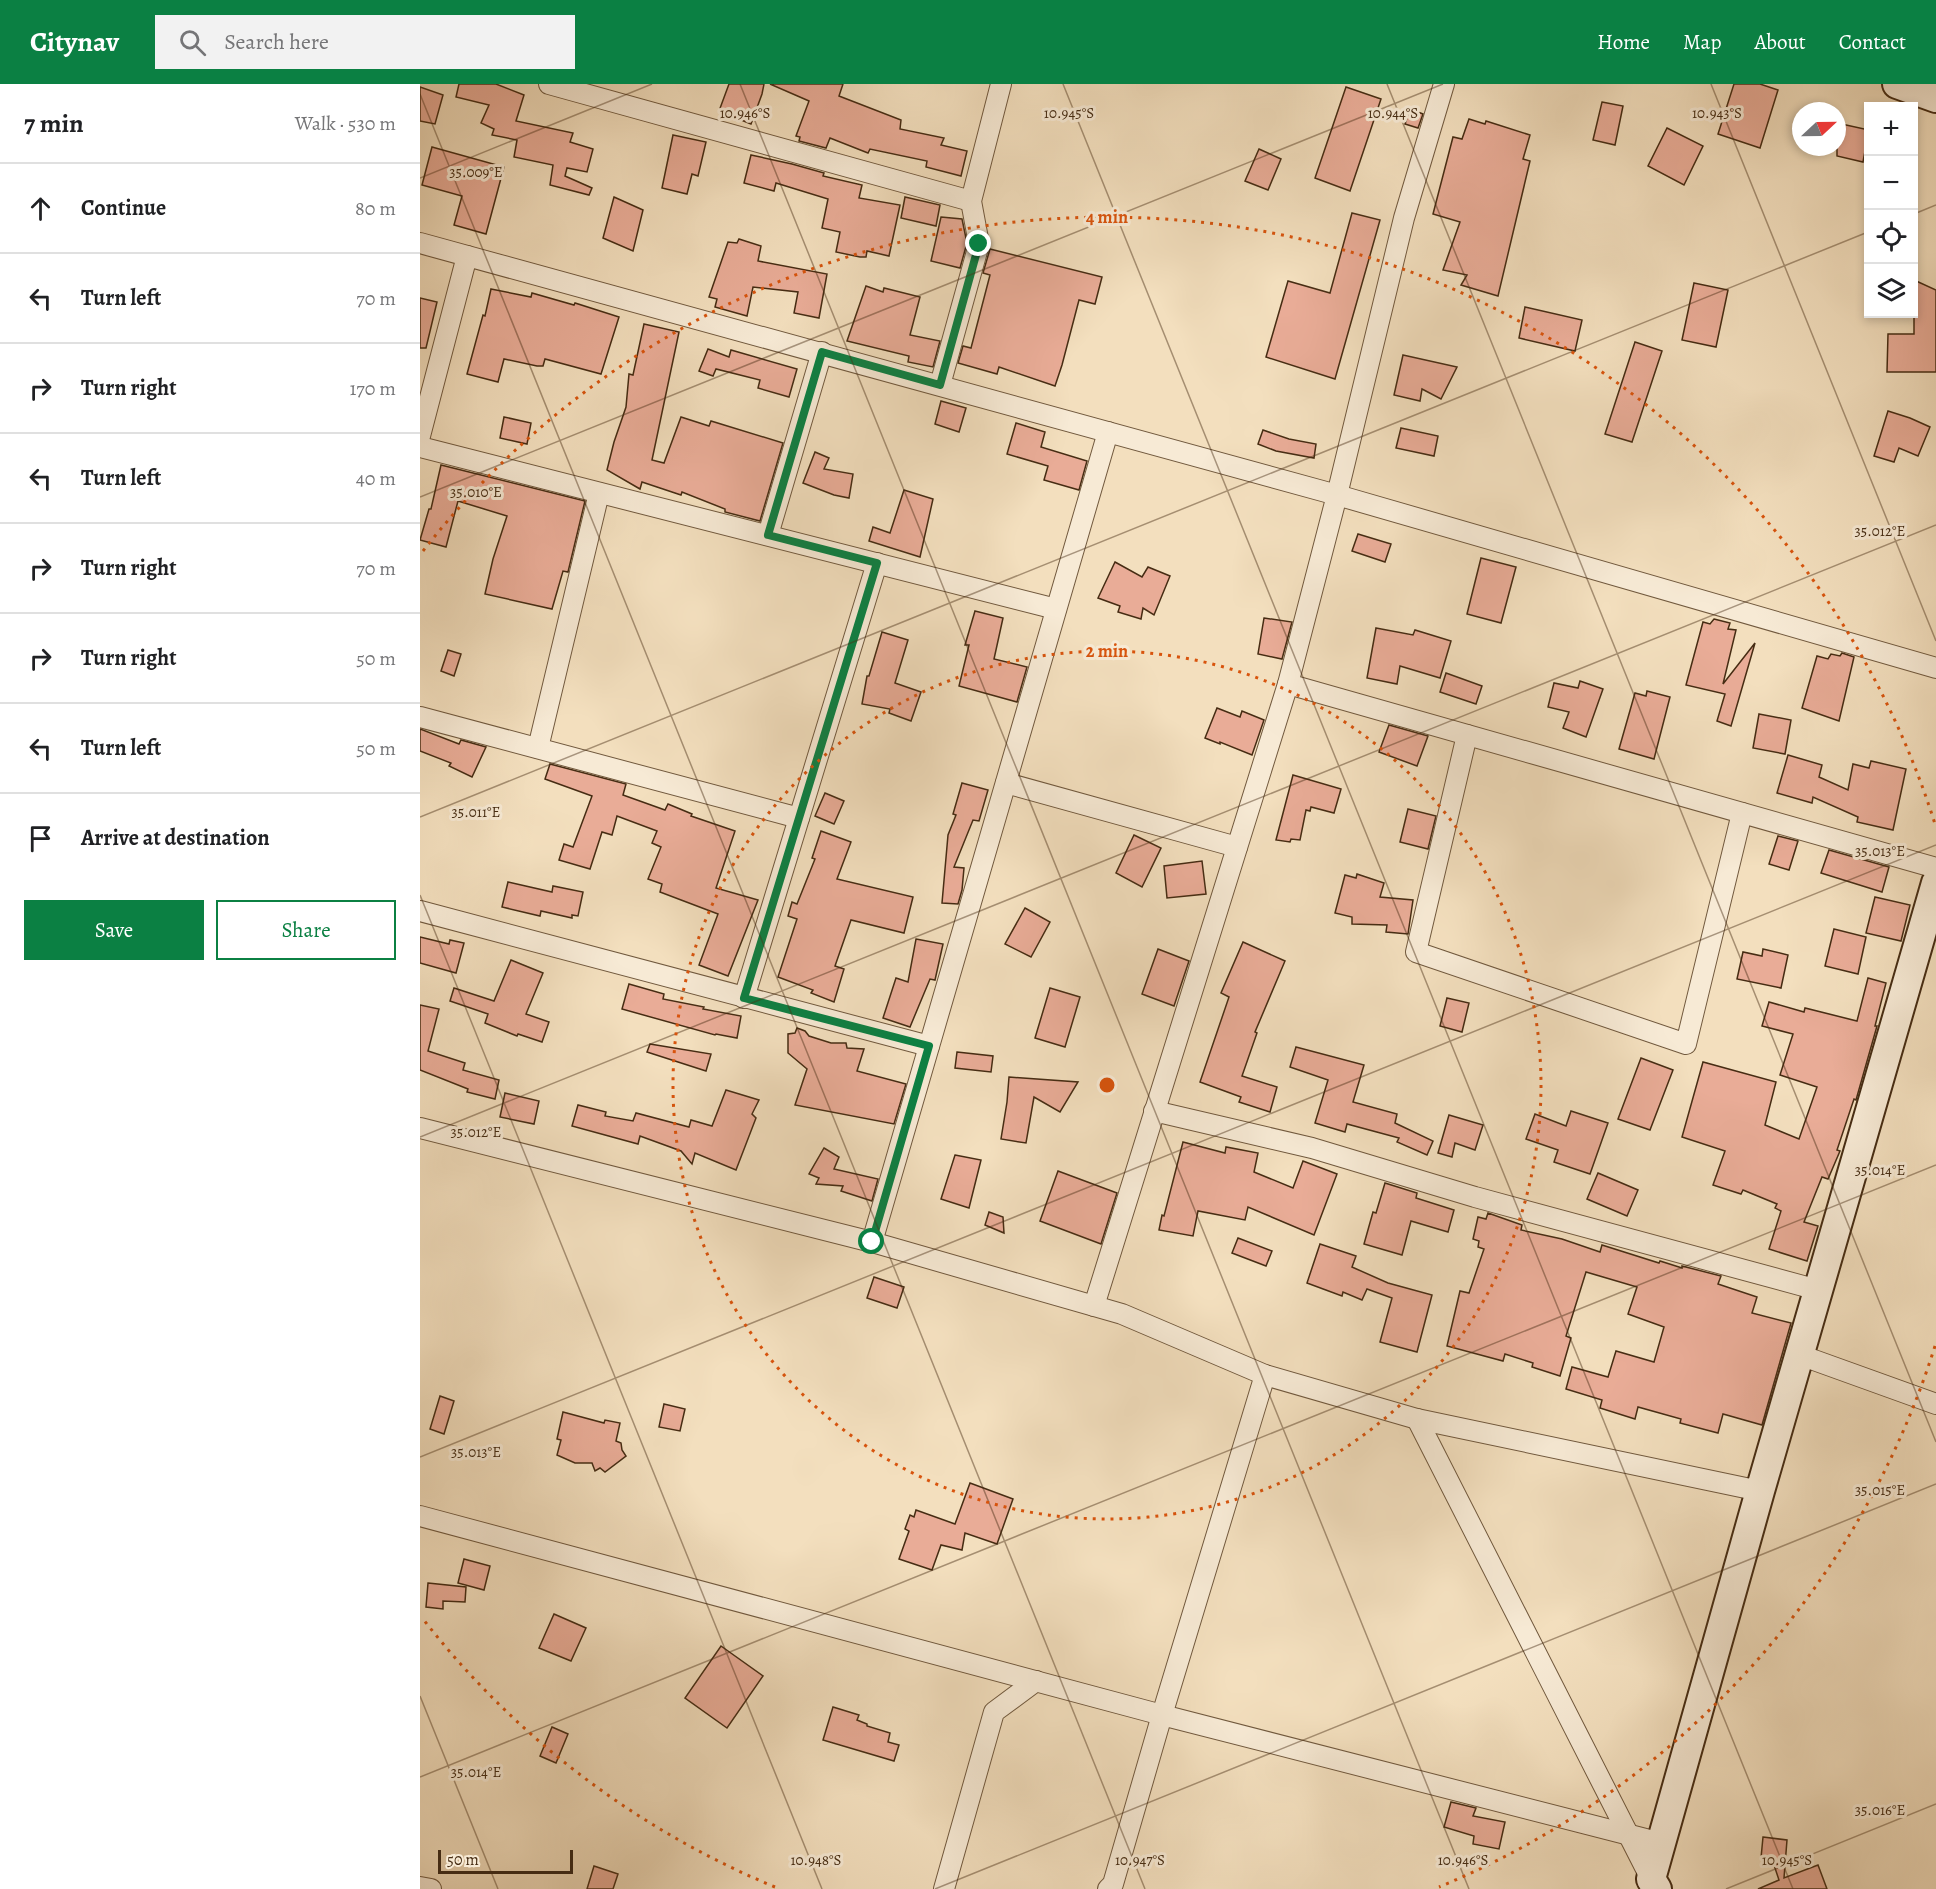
<!DOCTYPE html>
<meta charset="utf-8">
<style>
body{margin:0;font-family:Alegreya,serif;background:#f2f2f2;color:#202124}
.controls{position:absolute;right:18px;top:18px;display:grid;overflow:hidden;border-radius:0px;box-shadow:0 3px 9px #0003}
.controls button{width:54px;height:54px;display:grid;place-items:center;padding:0;border:0;border-bottom:2px solid #e0e0e0;background:#fff;color:#202124;font:30px sans-serif}
.compass{position:absolute;left:1372px;top:18px;width:54px;height:54px;border-radius:50%;background:#fff;box-shadow:0 3px 9px #0003;rotate:68deg}
.scale{position:absolute;left:18px;bottom:15px;width:135px;box-sizing:border-box;padding-left:6px;border:3px solid #462c13;border-top:0;font-size:16px;line-height:21px;white-space:nowrap;color:#462c13;-webkit-text-stroke:4px #f7ead5;paint-order:stroke}
.stop{position:absolute;width:18px;height:18px;margin:-14px;border:4px solid #0b8043;border-radius:50%;background:#fff}
.stop.end{background:#0b8043;border-color:#fff;box-shadow:0 2px 6px #0008}
.list{margin:0;padding:0;list-style:none}
h2{display:flex;justify-content:space-between;align-items:center;height:78px;margin:0;padding:0 24px;font-size:26px}
h2 small{font-size:20px;font-weight:400;color:#757577}
.list li{display:grid;grid-template-columns:39px 1fr auto;gap:18px;align-items:center;box-sizing:border-box;height:90px;padding:0 24px;border-top:2px solid #e0e0e0}
.list b{display:block;font-size:22px;white-space:nowrap}
.list em{font-size:20px;font-style:normal;color:#757577}
.actions{display:flex;gap:12px;padding:18px 24px}
.actions a{flex:1;padding:14px 0;border:2px solid #0b8043;border-radius:0px;text-align:center;font-size:21px;color:#0b8043}
.actions .main{background:#0b8043;color:#fff}
.icon{flex:none;width:33px;height:33px;fill:none;stroke:currentColor;stroke-width:2;stroke-linecap:round;stroke-linejoin:round}
.map{position:relative;flex:none;width:1516px;height:1805px;overflow:hidden}
header{display:flex;align-items:center;gap:36px;box-sizing:border-box;height:84px;padding:0 30px;background:#0b8043;color:#fff}
header strong{font-size:28px}
nav{display:flex;gap:33px;margin-inline-start:auto;font-size:21px}
.search{width:420px;height:54px;background:#f2f2f2;display:flex;align-items:center;gap:15px;box-sizing:border-box;padding:0 21px;border-radius:0px;color:#757577;font-size:22px}
main{display:flex}
aside{flex:1;background:#fff}
.map>svg:first-child{display:block}
.building{fill:#e9ac97;stroke:#462c13;stroke-width:1.5}
.lines{fill:none;stroke-linecap:round;stroke-linejoin:round}
.street-casing{stroke:#71593e;stroke-width:22}
.secondary-casing{stroke:#462c13;stroke-width:32}
.street{stroke:#f7ead5;stroke-width:20}
.secondary{stroke:#f7ead5;stroke-width:28}
.route{stroke:#0b8043;stroke-width:8}
.ticks{fill:none;stroke:#462c13;stroke-width:1.5;stroke-opacity:0.45}
.ring{fill:none;stroke:#d8540d;stroke-width:3;stroke-dasharray:3 6}
.ticks-label{font-size:15px;text-anchor:middle;fill:#462c13;stroke:#f7ead5;stroke-width:6;stroke-linejoin:round;paint-order:stroke}
.centre{fill:#d8540d;stroke:#f7ead5;stroke-width:3}
.ring-label{font-size:18px;text-anchor:middle;font-weight:bold;fill:#d8540d;stroke:#f7ead5;stroke-width:6;stroke-linejoin:round;paint-order:stroke}
</style>
<header>
<strong>Citynav</strong>
<div class="search"><svg class="icon" aria-label="search" viewBox="0 0 24 24"><circle cx="10" cy="10" r="6"/><path d="M15 15l6 6"/></svg>Search here</div>
<nav><a>Home</a><a>Map</a><a>About</a><a>Contact</a></nav>
</header>
<main>
<aside>
<h2>7 min<small>Walk · 530 m</small></h2>
<ul class="list">
<li><svg class="icon" aria-label="ahead" viewBox="0 0 24 24"><path d="M12 20V5M6 11l6-6 6 6"/></svg><div><b>Continue</b></div><em>80 m</em></li>
<li><svg class="icon" aria-label="left" viewBox="0 0 24 24"><path d="M17 20v-9H6M10 6l-5 5 5 5"/></svg><div><b>Turn left</b></div><em>70 m</em></li>
<li><svg class="icon" aria-label="right" viewBox="0 0 24 24"><path d="M7 20v-9h11M14 6l5 5-5 5"/></svg><div><b>Turn right</b></div><em>170 m</em></li>
<li><svg class="icon" aria-label="left" viewBox="0 0 24 24"><path d="M17 20v-9H6M10 6l-5 5 5 5"/></svg><div><b>Turn left</b></div><em>40 m</em></li>
<li><svg class="icon" aria-label="right" viewBox="0 0 24 24"><path d="M7 20v-9h11M14 6l5 5-5 5"/></svg><div><b>Turn right</b></div><em>70 m</em></li>
<li><svg class="icon" aria-label="right" viewBox="0 0 24 24"><path d="M7 20v-9h11M14 6l5 5-5 5"/></svg><div><b>Turn right</b></div><em>50 m</em></li>
<li><svg class="icon" aria-label="left" viewBox="0 0 24 24"><path d="M17 20v-9H6M10 6l-5 5 5 5"/></svg><div><b>Turn left</b></div><em>50 m</em></li>
<li><svg class="icon" aria-label="arrive" viewBox="0 0 24 24"><path d="M6 21V4h12l-3 4 3 4H6"/></svg><div><b>Arrive at destination</b></div></li>
</ul>
<div class="actions"><a class="main">Save</a><a>Share</a></div>
</aside>
<div class="map">
<svg width="1516" height="1805" viewBox="0 0 1516 1805">
<rect width="100%" height="100%" fill="#f3dfbe"/>
<filter id="stains"><feTurbulence type="fractalNoise" baseFrequency=".00333" numOctaves="4"/><feColorMatrix values="0 0 0 0 .2 0 0 0 0 .09 0 0 0 0 .02 0 0 0 .5 -.17"/></filter>
<radialGradient id="worn" r=".72"><stop offset=".6" stop-color="#630" stop-opacity="0"/><stop offset="1" stop-color="#630" stop-opacity=".3"/></radialGradient>
<g class="building">
<path d="M39,0H76L104,11L96,37L153,49L150,58L173,65L167,88L147,84L145,92L172,104L169,111L130,101L133,81L94,73L97,56L72,51L74,45L61,39L69,21L36,13Z"/>
<path d="M309,0H344L342,10L331,40L299,27Z"/>
<path d="M350,0H423L419,12L481,36L480,45L524,54L521,61L547,67L541,92L506,83L507,77L450,65L448,69L410,54L406,64L379,57L380,53L376,52L389,17Z"/>
<path d="M1314,0H1340L1358,6L1340,64L1298,50Z"/>
<path d="M0,3L23,11L15,40L0,37Z"/>
<path d="M926,3L961,15L930,107L895,94Z"/>
<path d="M1182,18L1203,22L1195,61L1173,56Z"/>
<path d="M990,25L1003,30L998,44L985,40Z"/>
<path d="M1049,35L1065,40L1066,37L1110,51L1103,75L1110,77L1078,212L1041,201L1047,191L1023,186L1040,138L1013,130L1033,53L1042,55Z"/>
<path d="M1417,39L1449,46L1443,78L1417,72Z"/>
<path d="M1247,44L1283,62L1264,101L1228,82Z"/>
<path d="M253,51L286,58L278,92L272,90L267,110L242,104Z"/>
<path d="M12,63L84,83L66,150L34,141L42,112L2,101Z"/>
<path d="M839,65L861,75L848,106L825,97Z"/>
<path d="M331,71L372,80L404,89L403,92L442,101L439,114L480,121L469,172L447,167L446,173H440L416,168L420,148L402,144L408,115L356,99L354,107L324,99Z"/>
<path d="M194,113L223,126L213,167L183,154Z"/>
<path d="M485,113L520,121L516,142L481,134Z"/>
<path d="M932,129L960,136L915,295L846,273L868,197L910,209Z"/>
<path d="M521,133L542,135L547,159L540,184L511,177Z"/>
<path d="M319,155L341,162L338,177L407,190L399,234L374,229L378,208L333,203L327,232L295,223L297,215L289,213L308,158L317,159Z"/>
<path d="M570,165L682,193L675,220L659,216L642,281L635,302L579,283L577,290L538,279L543,262L551,264L570,191L563,189Z"/>
<path d="M1494,196L1516,206V288H1467L1468,250H1494Z"/>
<path d="M1274,199L1308,206L1296,263L1262,256Z"/>
<path d="M446,202L463,208L464,204L500,213L490,251L520,257L513,283L488,278L489,272L427,257Z"/>
<path d="M71,205L111,213L112,209L154,221L155,219L199,233L181,290L125,275L123,282H117L84,275L78,298L47,290L63,231L65,232Z"/>
<path d="M0,214L17,218L6,264H0Z"/>
<path d="M1105,223L1162,236L1155,267L1099,254Z"/>
<path d="M224,240L259,248L232,376L244,379L261,333L289,342L291,337L363,359L340,437L305,428V425L262,408L261,411L222,398L220,405L187,386L194,358L206,323L209,290L213,291Z"/>
<path d="M1215,258L1242,267L1212,358L1185,350Z"/>
<path d="M288,265L309,273L311,266L377,285L369,313L338,304L340,296L296,285L293,292L279,287Z"/>
<path d="M983,271L1037,283L1021,315L1002,305L1000,317L974,311Z"/>
<path d="M521,317L546,324L539,348L515,340Z"/>
<path d="M1468,327L1490,334L1510,343L1498,372L1479,364L1474,378L1454,372Z"/>
<path d="M84,333L111,339L107,360L80,354Z"/>
<path d="M596,339L625,348L621,363L667,377L659,406L624,396L628,382L587,370Z"/>
<path d="M981,344L1018,352L1014,372L976,364Z"/>
<path d="M843,346L869,355L896,360L894,374L856,367L838,360Z"/>
<path d="M395,368L409,374L404,385L433,390L429,414L414,411L383,399Z"/>
<path d="M21,381L165,417L148,488L143,487L132,525L65,510L73,475L87,432L38,417L26,463L0,456L9,425H11Z"/>
<path d="M484,406L513,415L500,473L449,457L453,443L470,449Z"/>
<path d="M938,450L971,460L965,478L932,467Z"/>
<path d="M1061,474L1096,483L1081,539L1047,530Z"/>
<path d="M695,478L722,493L728,483L750,492L734,531L723,524L721,535L698,528L700,522L678,514Z"/>
<path d="M555,527L583,534L574,575L607,583L597,618L539,602L549,561H545Z"/>
<path d="M844,534L872,538L862,575L838,570Z"/>
<path d="M1294,535L1310,539L1308,545L1316,546L1303,600L1335,559L1311,642L1297,637L1305,610L1266,601L1283,538L1290,540Z"/>
<path d="M956,544L993,551L995,546L1031,557L1020,594L980,582L977,600L947,594Z"/>
<path d="M462,548L488,556L475,599L501,608L491,637L469,629L470,625L442,620L447,592H449Z"/>
<path d="M28,566L41,570L34,592L21,587Z"/>
<path d="M1422,569L1434,573L1419,637L1382,624L1397,572L1408,575L1411,570L1420,572Z"/>
<path d="M1026,589L1062,602L1056,620L1020,608Z"/>
<path d="M1160,597L1183,605L1166,653L1143,644L1149,628L1128,623L1134,599L1158,604Z"/>
<path d="M1227,607L1250,613L1234,675L1199,665L1215,609L1226,612Z"/>
<path d="M797,624L820,633L822,627L844,636L832,671L800,658V660L785,654Z"/>
<path d="M1339,630L1371,636L1365,670L1333,664Z"/>
<path d="M969,641L1008,652L997,682L959,668Z"/>
<path d="M0,645L39,660L41,656L66,663L52,693L29,682L31,679L0,667Z"/>
<path d="M1368,671L1402,681L1399,693L1428,706L1433,680L1449,684L1451,677L1486,685L1473,746L1437,738L1438,733L1393,713L1392,719L1357,709Z"/>
<path d="M130,680L206,700L203,711L245,726L248,720L272,730L271,732L315,747L296,804L338,816L308,892L279,881L298,830L240,808L242,800L228,795L241,763L232,759L237,747L197,732L192,751L182,748L170,785L139,776L144,760L153,763L172,712L125,695Z"/>
<path d="M873,691L921,705L914,729L891,723L890,727L886,726L880,756L871,755L870,758L856,756Z"/>
<path d="M542,699L568,706L559,737L553,736L534,783L544,784L542,806L538,820L522,819L528,751L536,731L533,730Z"/>
<path d="M405,709L424,717L414,740L395,732Z"/>
<path d="M988,725L1016,732L1008,765L980,758Z"/>
<path d="M401,747L431,758L417,795L493,813L484,849L431,836L415,882L424,885L414,918L391,909L393,906L358,893L377,835L368,832L372,818L377,820L395,775L392,774Z"/>
<path d="M714,751L741,764L722,803L696,789Z"/>
<path d="M1358,752L1378,757L1369,786L1349,780Z"/>
<path d="M1409,766L1469,783L1462,808L1401,789Z"/>
<path d="M782,777L786,810L747,814L744,782Z"/>
<path d="M937,790L964,799L960,813L993,816L988,850L966,848L967,841L932,840V833L915,829L925,791L936,794Z"/>
<path d="M88,798L132,808L133,802L163,808L158,832L152,831V834L121,827L120,832L82,823Z"/>
<path d="M1455,813L1490,821L1481,857L1446,849Z"/>
<path d="M605,824L630,838L611,873L585,860Z"/>
<path d="M1414,845L1446,853L1438,890L1405,882Z"/>
<path d="M0,853L29,860L30,856L44,859L36,889L0,879Z"/>
<path d="M496,855L523,860L515,896L510,895L490,943L463,934L476,894L488,898Z"/>
<path d="M823,858L865,877L835,948L837,949L822,992L857,1003L850,1028L819,1018L821,1013L780,998L809,913L801,909Z"/>
<path d="M738,865L769,877L754,922L722,910Z"/>
<path d="M1343,865L1368,871L1361,904L1317,895L1323,868L1342,872Z"/>
<path d="M91,876L123,889L106,930L129,938L122,958L98,950L97,952L65,939L68,930L30,917L34,904L74,917Z"/>
<path d="M1448,894L1466,899L1455,942H1457L1436,1016L1434,1015L1417,1066L1420,1067L1408,1095L1402,1093L1384,1138L1398,1142L1387,1177L1349,1165L1361,1127L1355,1124L1357,1120L1323,1106L1321,1110L1293,1101L1305,1067L1262,1053L1283,978L1356,998L1345,1041L1379,1055L1397,1003L1360,991L1373,950L1342,942L1349,918L1384,928L1385,924L1437,937Z"/>
<path d="M209,900L244,910L243,915L284,923L283,925L321,932L317,954L296,950L295,951L202,925Z"/>
<path d="M630,904L660,913L645,963L615,954Z"/>
<path d="M1027,914L1049,919L1042,948L1020,942Z"/>
<path d="M0,921L19,925L8,967L45,979L43,986L79,996L75,1015L47,1008L48,1005L0,986Z"/>
<path d="M377,944L385,947L389,952L411,959H426L427,964L444,965L437,987L486,1000L474,1040L375,1021L387,985L368,969V950L375,949Z"/>
<path d="M230,960L291,970L286,987L227,968Z"/>
<path d="M876,963L944,981L933,1018L977,1030L975,1039L1013,1057L1007,1071L977,1058L979,1054L927,1040L925,1048L895,1039L908,996L870,983Z"/>
<path d="M537,968L573,972L571,988L535,984Z"/>
<path d="M1221,974L1253,986L1230,1046L1198,1035Z"/>
<path d="M589,993L658,998L640,1028L614,1013L606,1059L581,1055L587,1018Z"/>
<path d="M306,1006L339,1016L332,1030L336,1034L316,1086L275,1069L272,1080L261,1067L220,1052L218,1060L152,1042L158,1021L186,1028L185,1032L213,1037L216,1029L269,1043L271,1036L292,1042Z"/>
<path d="M85,1009L119,1017L114,1040L80,1033Z"/>
<path d="M1151,1027L1188,1039L1170,1090L1134,1078L1138,1066L1106,1055L1115,1030L1146,1042Z"/>
<path d="M1029,1031L1063,1041L1055,1066L1035,1059L1032,1073L1018,1069Z"/>
<path d="M763,1058L805,1069L806,1063L838,1069L834,1088L873,1104L883,1077L917,1090L894,1151L828,1123L825,1136L778,1127L773,1152L739,1146L742,1131L744,1132Z"/>
<path d="M404,1064L419,1073L414,1085L458,1095L452,1117L421,1107L423,1102L396,1100L399,1094L389,1090Z"/>
<path d="M535,1071L561,1076L549,1124L521,1115Z"/>
<path d="M638,1087L697,1109L681,1160L620,1137Z"/>
<path d="M1178,1089L1218,1106L1207,1132L1167,1115Z"/>
<path d="M965,1099L997,1109L996,1114L1034,1126L1028,1148L991,1137L982,1171L944,1160L953,1128L956,1129Z"/>
<path d="M569,1128L583,1133L584,1149L565,1141Z"/>
<path d="M1068,1129L1102,1141L1101,1146L1142,1155L1180,1168L1182,1161L1239,1179L1240,1177L1262,1184V1182L1301,1192L1298,1200L1337,1213L1332,1229L1371,1239L1342,1341L1303,1330L1298,1349L1260,1339L1261,1335L1218,1323L1215,1335L1180,1324L1182,1316L1146,1305L1152,1283L1188,1293L1196,1267L1234,1278L1244,1243L1208,1230L1217,1203L1166,1188L1146,1252L1151,1254L1140,1292L1112,1283L1113,1279L1085,1270L1083,1277L1027,1262L1040,1207L1049,1209L1064,1165L1058,1163L1059,1157L1053,1155L1058,1133L1066,1135Z"/>
<path d="M818,1154L852,1167L846,1182L812,1169Z"/>
<path d="M900,1160L936,1172L932,1183L968,1199L1012,1211L997,1268L960,1258L972,1214L947,1205L942,1216L923,1208L922,1212L887,1199Z"/>
<path d="M454,1193L484,1203L477,1224L447,1214Z"/>
<path d="M20,1312L34,1317L24,1350L10,1345Z"/>
<path d="M244,1320L265,1325L260,1347L239,1343Z"/>
<path d="M143,1328L184,1339L185,1336L200,1339L196,1357L201,1359L202,1366L206,1372L185,1388L180,1384L175,1387L172,1379H155L137,1371L141,1356L137,1355Z"/>
<path d="M550,1399L593,1415L577,1460L545,1449L542,1466L521,1461L512,1486L479,1475L489,1447L485,1445L490,1431L494,1433L496,1426L535,1440Z"/>
<path d="M44,1475L70,1482L64,1506L38,1499Z"/>
<path d="M8,1499L46,1503L45,1518L23,1517V1525L6,1523Z"/>
<path d="M134,1530L166,1544L151,1577L119,1564Z"/>
<path d="M301,1562L343,1592L307,1644L265,1614Z"/>
<path d="M413,1623L439,1631L437,1636L447,1640V1642L470,1649L468,1658L479,1661L474,1677L403,1656Z"/>
<path d="M132,1643L148,1650L136,1679L120,1672Z"/>
<path d="M1031,1718L1056,1724L1053,1732L1085,1738L1079,1765L1053,1760L1054,1752L1024,1743Z"/>
<path d="M1343,1753L1367,1756L1364,1794L1398,1781L1407,1805H1338L1359,1796L1352,1775L1341,1774Z"/>
<path d="M174,1782L198,1790L193,1805H167Z"/>
</g>
<g class="lines">
<g class="street-casing">
<g id="street">
<path d="M129,0L551,117"/>
<path d="M0,159L917,411L1516,584"/>
<path d="M520,301L559,160L551,117L581,0"/>
<path d="M0,352L47,172"/>
<path d="M0,363L636,525"/>
<path d="M348,451L402,268"/>
<path d="M868,600L1516,784"/>
<path d="M0,633L379,734"/>
<path d="M1047,651L996,868L1266,960L1322,729"/>
<path d="M118,664L179,409"/>
<path d="M586,699L817,763"/>
<path d="M0,827L509,962"/>
<path d="M324,914L457,479"/>
<path d="M734,1027L892,1064L1055,1113L1398,1206"/>
<path d="M0,1044L452,1158L702,1230L845,1291L997,1335L1340,1407"/>
<path d="M452,1158L688,348"/>
<path d="M674,1222L868,600L917,411L984,134L1024,0"/>
<path d="M1380,1271L1516,1320"/>
<path d="M997,1335L1231,1795L1228,1798"/>
<path d="M0,1432L742,1631L845,1291"/>
<path d="M0,1803L11,1805"/>
<path d="M524,1805L574,1628L616,1597"/>
<path d="M688,1805L693,1800L742,1631L1241,1759"/>
</g>
</g>
<g class="secondary-casing">
<g id="secondary">
<path d="M1477,0L1516,14"/>
<path d="M1237,1805L1231,1795L1340,1407L1516,799"/>
</g>
</g>
<use href="#street" class="street"/>
<use href="#secondary" class="secondary"/>
</g>
<g class="lines">
<path class="route" d="M452,1158L509,962L324,914L457,479L348,451L402,268L520,301L559,160"/>
</g>
<path class="ticks" d="M320,0L1049,1805M643,0L1373,1805M967,0L1516,1358M1291,0L1516,557M0,10L725,1805M0,94L232,0M1494,130L1516,121M0,413L1023,0M0,733L1448,148M0,811L402,1805M0,1053L1516,441M0,1373L1516,761M0,1612L78,1805M0,1693L1516,1081M515,1805L1516,1400M1306,1805L1516,1720"/>
<g class="ring">
<circle cx="687" cy="1001" r="434"/>
<path d="M1515 1262A868 868 0 0 1 1019 1803M355 1803A868 868 0 0 1 3 1535M3 467A868 868 0 0 1 1515 740"/>
</g>
<g class="ticks-label">
<text x="325" y="34">10.946°S</text>
<text x="649" y="34">10.945°S</text>
<text x="973" y="34">10.944°S</text>
<text x="1297" y="34">10.943°S</text>
<text x="56" y="93">35.009°E</text>
<text x="56" y="413">35.010°E</text>
<text x="1460" y="452">35.012°E</text>
<text x="56" y="733">35.011°E</text>
<text x="1460" y="772">35.013°E</text>
<text x="56" y="1053">35.012°E</text>
<text x="1460" y="1091">35.014°E</text>
<text x="56" y="1373">35.013°E</text>
<text x="1460" y="1411">35.015°E</text>
<text x="56" y="1693">35.014°E</text>
<text x="1460" y="1731">35.016°E</text>
<text x="396" y="1781">10.948°S</text>
<text x="720" y="1781">10.947°S</text>
<text x="1043" y="1781">10.946°S</text>
<text x="1367" y="1781">10.945°S</text>
</g>
<circle cx="687" cy="1001" r="9" class="centre"/>
<g class="ring-label">
<text x="687" y="139">4 min</text>
<text x="687" y="573">2 min</text>
</g>
<rect width="100%" height="100%" filter="url(#stains)"/>
<rect width="100%" height="100%" fill="url(#worn)"/>
</svg>
<div class="controls">
<button>+</button>
<button>−</button>
<button><svg class="icon" aria-label="locate" viewBox="0 0 24 24"><circle cx="12" cy="12" r="6"/><path d="M12 2v4M12 18v4M2 12h4M18 12h4"/></svg></button>
<button><svg class="icon" aria-label="layers" viewBox="0 0 24 24"><path d="M12 4l9 5-9 5-9-5zM3 14l9 5 9-5"/></svg></button>
</div>
<svg class="compass" viewBox="-18 -18 36 36"><path d="M0-13l5 13h-10z" fill="#e53935"/><path d="M0 13l5-13h-10z" fill="#757577"/></svg>
<div class="scale">50 m</div>
<div class="stop" style="left:452px;top:1158px"></div>
<div class="stop end" style="left:559px;top:160px"></div>
</div>
</main>
